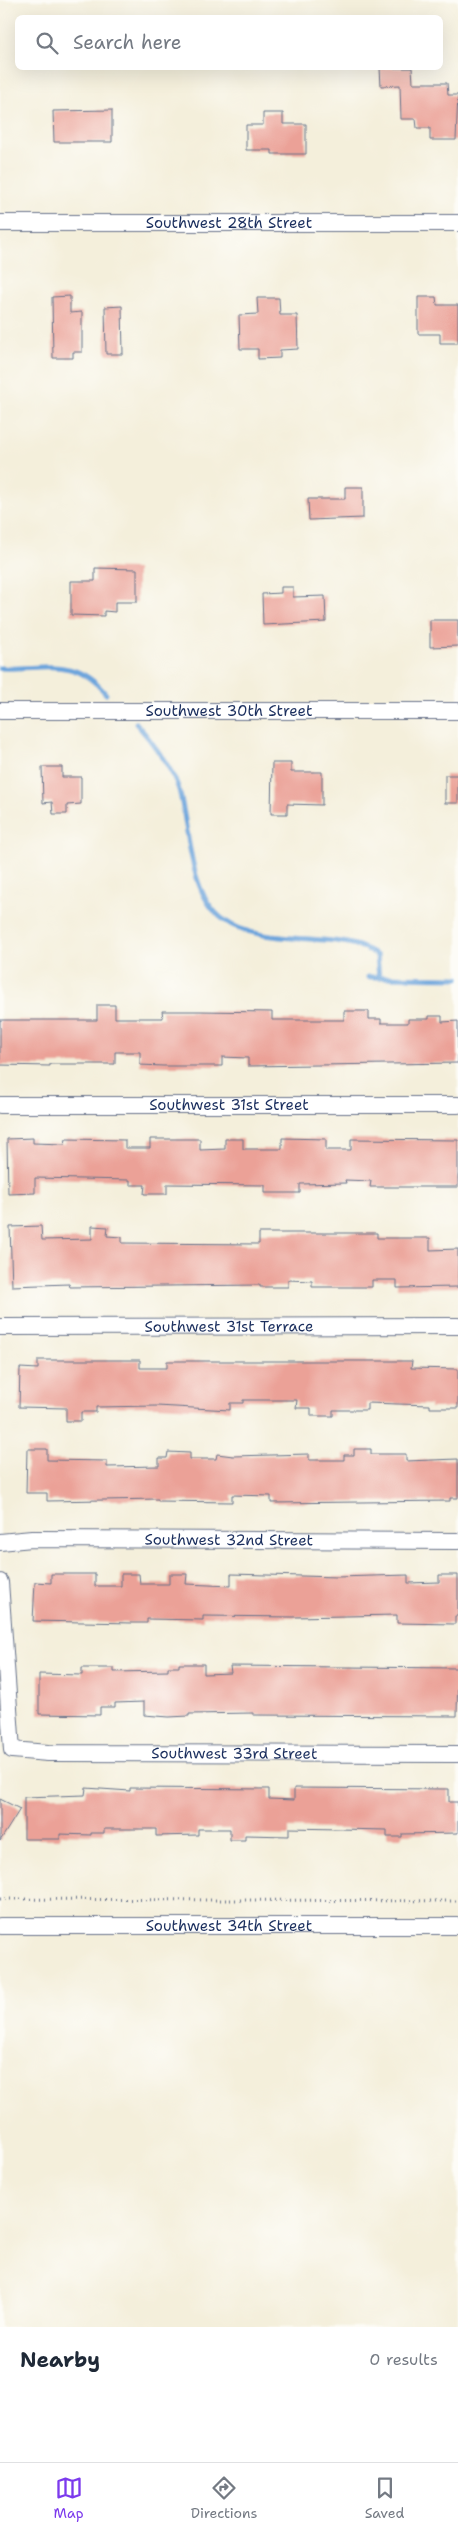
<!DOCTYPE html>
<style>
body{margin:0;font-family:"Shantell Sans",sans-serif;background:#f2f2f3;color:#1f2937}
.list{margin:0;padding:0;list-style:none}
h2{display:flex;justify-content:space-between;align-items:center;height:65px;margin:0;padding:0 20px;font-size:21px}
h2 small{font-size:16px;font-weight:400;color:#747a83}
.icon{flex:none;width:28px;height:28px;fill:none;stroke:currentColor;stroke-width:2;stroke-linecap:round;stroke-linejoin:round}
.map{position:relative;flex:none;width:458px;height:2327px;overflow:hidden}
.search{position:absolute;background:#fff;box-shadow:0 5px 20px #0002;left:15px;right:15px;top:15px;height:55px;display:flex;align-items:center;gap:12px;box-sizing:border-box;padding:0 18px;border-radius:8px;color:#747a83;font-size:19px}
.sheet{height:135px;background:#fff}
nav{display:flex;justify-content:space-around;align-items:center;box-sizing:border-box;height:70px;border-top:1px solid #e0e1e3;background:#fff;font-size:14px;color:#747a83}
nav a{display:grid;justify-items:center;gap:2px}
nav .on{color:#7c3aed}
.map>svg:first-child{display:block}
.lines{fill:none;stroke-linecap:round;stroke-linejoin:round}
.stream{stroke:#6da5dc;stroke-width:5}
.building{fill:#eba197}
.minor-casing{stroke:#67728a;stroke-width:18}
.path{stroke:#67728a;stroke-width:3;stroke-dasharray:1 4;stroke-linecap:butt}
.minor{stroke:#fff;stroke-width:16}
.labels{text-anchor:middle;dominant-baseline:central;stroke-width:4;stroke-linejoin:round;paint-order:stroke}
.street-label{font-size:15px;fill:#1b2f5e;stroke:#fdfcf7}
</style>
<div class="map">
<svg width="458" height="2327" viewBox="0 0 458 2327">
<rect width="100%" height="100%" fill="#fdfcf7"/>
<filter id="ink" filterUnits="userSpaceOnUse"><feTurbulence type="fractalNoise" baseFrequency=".02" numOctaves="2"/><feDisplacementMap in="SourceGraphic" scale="10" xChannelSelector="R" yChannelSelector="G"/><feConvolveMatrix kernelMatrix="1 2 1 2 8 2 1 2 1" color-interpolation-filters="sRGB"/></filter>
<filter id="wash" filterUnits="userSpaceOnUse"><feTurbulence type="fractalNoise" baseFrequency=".0096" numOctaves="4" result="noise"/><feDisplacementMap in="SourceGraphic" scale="20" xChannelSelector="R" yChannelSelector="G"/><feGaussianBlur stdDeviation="1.12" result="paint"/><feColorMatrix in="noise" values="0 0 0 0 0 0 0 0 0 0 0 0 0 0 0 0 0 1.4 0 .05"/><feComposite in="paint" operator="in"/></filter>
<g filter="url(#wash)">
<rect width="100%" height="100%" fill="#f4efdb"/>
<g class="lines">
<g class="stream">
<path d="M0,668C44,670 74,655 106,694"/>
<path d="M136,723C150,739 173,769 179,790C190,830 188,894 224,920C264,950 348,928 377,956L379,977H368"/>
<path d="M379,977L458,978"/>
</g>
</g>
<g id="blocks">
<g class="building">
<path d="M380,68H412L413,83H447L448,95H458L456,140H430V128H417L416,119H401L400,85L381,86Z"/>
<path d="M112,110V142H54L53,111Z"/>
<path d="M263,113H283V124H306V154H272V150H246V125H263Z"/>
<path d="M70,296V313L82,312V352H73V358H53L52,297Z"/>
<path d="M418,297H436L437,305H458V343H440V334H418Z"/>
<path d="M257,298H279L280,315H297L298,349L280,350V358L258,359V349H240L239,315L258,314Z"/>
<path d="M122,306L123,354H106L105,307Z"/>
<path d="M345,487H363V518L309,520L308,499H345Z"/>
<path d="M95,568L137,569V602H115V612L104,611V616L71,615V581H95Z"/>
<path d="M281,587H293V597L325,596L326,622L263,625L262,594L281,593Z"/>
<path d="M430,620H458V646L430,647Z"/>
<path d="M272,763H291V772H322V805L287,804V814H271Z"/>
<path d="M42,767H62V777H81V804L67,805V814H53L52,802L43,803Z"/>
<rect x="445" y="775" width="13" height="28"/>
<path d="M97,1005H115V1018H163L162,1011H199L272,1012V1020H344V1011H369V1019H381V1023H408V1019H429V1016H442V1022L458,1021V1063L248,1066V1058L222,1057V1066H163L140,1065V1052H115V1064H50V1066L0,1065V1020H97Z"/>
<path d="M33,1138V1143L65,1144L66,1139L125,1140V1148H150V1139H200V1150L225,1149V1139H243V1149H282V1138L326,1139V1150H351V1139L458,1140V1187H370L371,1181L345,1180L346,1183L300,1184V1193H265V1185L167,1184V1194H144L145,1185H130V1180L35,1178V1193L8,1194L7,1139Z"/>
<path d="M41,1226L42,1240L92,1239V1226L108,1227L107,1236L122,1237V1243L259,1244V1233H377V1238H430V1250L458,1249V1287L397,1288V1280H372V1287H312V1281L288,1280V1287H260V1285L70,1287L69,1284L12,1286L10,1227Z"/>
<path d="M38,1360H140V1368H167V1361H412L411,1368L458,1369V1408H430V1405L367,1403V1410H333V1416H311V1408H296L297,1400H243V1403H230V1410L157,1406L96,1407V1412H81V1421H66V1408L19,1407L20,1368L38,1369Z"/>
<path d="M27,1449H47V1460L107,1461V1467L159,1466V1458H167L168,1452L190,1453V1459H216L217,1454L233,1456L309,1454V1460H344V1455H354V1449H371V1454H406V1461L458,1459V1498H450V1501L271,1503V1496L232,1495V1502L158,1501V1499L47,1501V1493H26Z"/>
<path d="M51,1574H95V1586H121V1574H139L140,1584H169V1574H187L186,1584L231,1586V1574L337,1577L408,1575V1583L439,1582V1575H458V1616H455V1624L397,1623V1615L294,1617L203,1616V1620L147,1619V1623H132L33,1621L35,1582L51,1583Z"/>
<path d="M179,1664H204V1674L231,1673L230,1666L458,1668L457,1716L253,1715V1713L189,1714V1716L169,1717L144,1715V1702L115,1703V1707H100V1715L39,1714V1674L82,1675V1668H114V1672L168,1671V1667H179Z"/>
<path d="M86,1788L130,1791V1788L269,1789V1799L294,1800V1788L449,1789V1802H458V1833L402,1834V1837H387V1830L289,1828V1836L245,1835V1840H230V1829H198V1835L156,1836V1829H104V1833H91V1835L60,1834V1839H24V1797L85,1795Z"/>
<path d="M0,1799L20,1809L0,1841Z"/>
</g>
</g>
</g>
<g filter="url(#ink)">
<use href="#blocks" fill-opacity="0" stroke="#67728a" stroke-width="1"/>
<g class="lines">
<g class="minor-casing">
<g id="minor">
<path id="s1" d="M0,223H458"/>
<path id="s2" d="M0,711H458"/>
<path id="s3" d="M0,1105H458"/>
<path id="s4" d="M0,1327L458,1326"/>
<path id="s5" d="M0,1542L32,1539L458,1541"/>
<path id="s6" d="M0,1582L12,1750L48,1753L458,1754"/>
<path id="s7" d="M0,1926H458"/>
</g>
</g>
<path class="path" d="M0,1899L458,1901"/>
<use href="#minor" class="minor"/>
</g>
</g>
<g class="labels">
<g class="street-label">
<text stroke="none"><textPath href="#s1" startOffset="229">Southwest 28th Street</textPath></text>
<text stroke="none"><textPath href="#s2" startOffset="229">Southwest 30th Street</textPath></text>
<text stroke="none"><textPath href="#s3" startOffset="229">Southwest 31st Street</textPath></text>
<text stroke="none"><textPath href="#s4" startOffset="229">Southwest 31st Terrace</textPath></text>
<text stroke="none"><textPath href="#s5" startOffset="229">Southwest 32nd Street</textPath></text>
<text stroke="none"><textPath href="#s6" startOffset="391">Southwest 33rd Street</textPath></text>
<text stroke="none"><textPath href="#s7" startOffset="229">Southwest 34th Street</textPath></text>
</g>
</g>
</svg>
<div class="search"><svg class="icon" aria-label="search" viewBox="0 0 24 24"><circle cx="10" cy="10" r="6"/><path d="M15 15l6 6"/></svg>Search here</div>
</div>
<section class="sheet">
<h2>Nearby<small>0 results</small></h2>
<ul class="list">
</ul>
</section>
<nav>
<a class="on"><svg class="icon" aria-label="map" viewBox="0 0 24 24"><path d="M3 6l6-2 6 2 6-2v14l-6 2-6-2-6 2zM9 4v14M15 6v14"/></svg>Map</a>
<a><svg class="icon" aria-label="directions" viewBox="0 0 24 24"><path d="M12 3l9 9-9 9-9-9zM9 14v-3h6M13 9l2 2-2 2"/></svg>Directions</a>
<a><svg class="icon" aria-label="saved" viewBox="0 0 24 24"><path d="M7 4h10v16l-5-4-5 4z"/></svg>Saved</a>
</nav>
